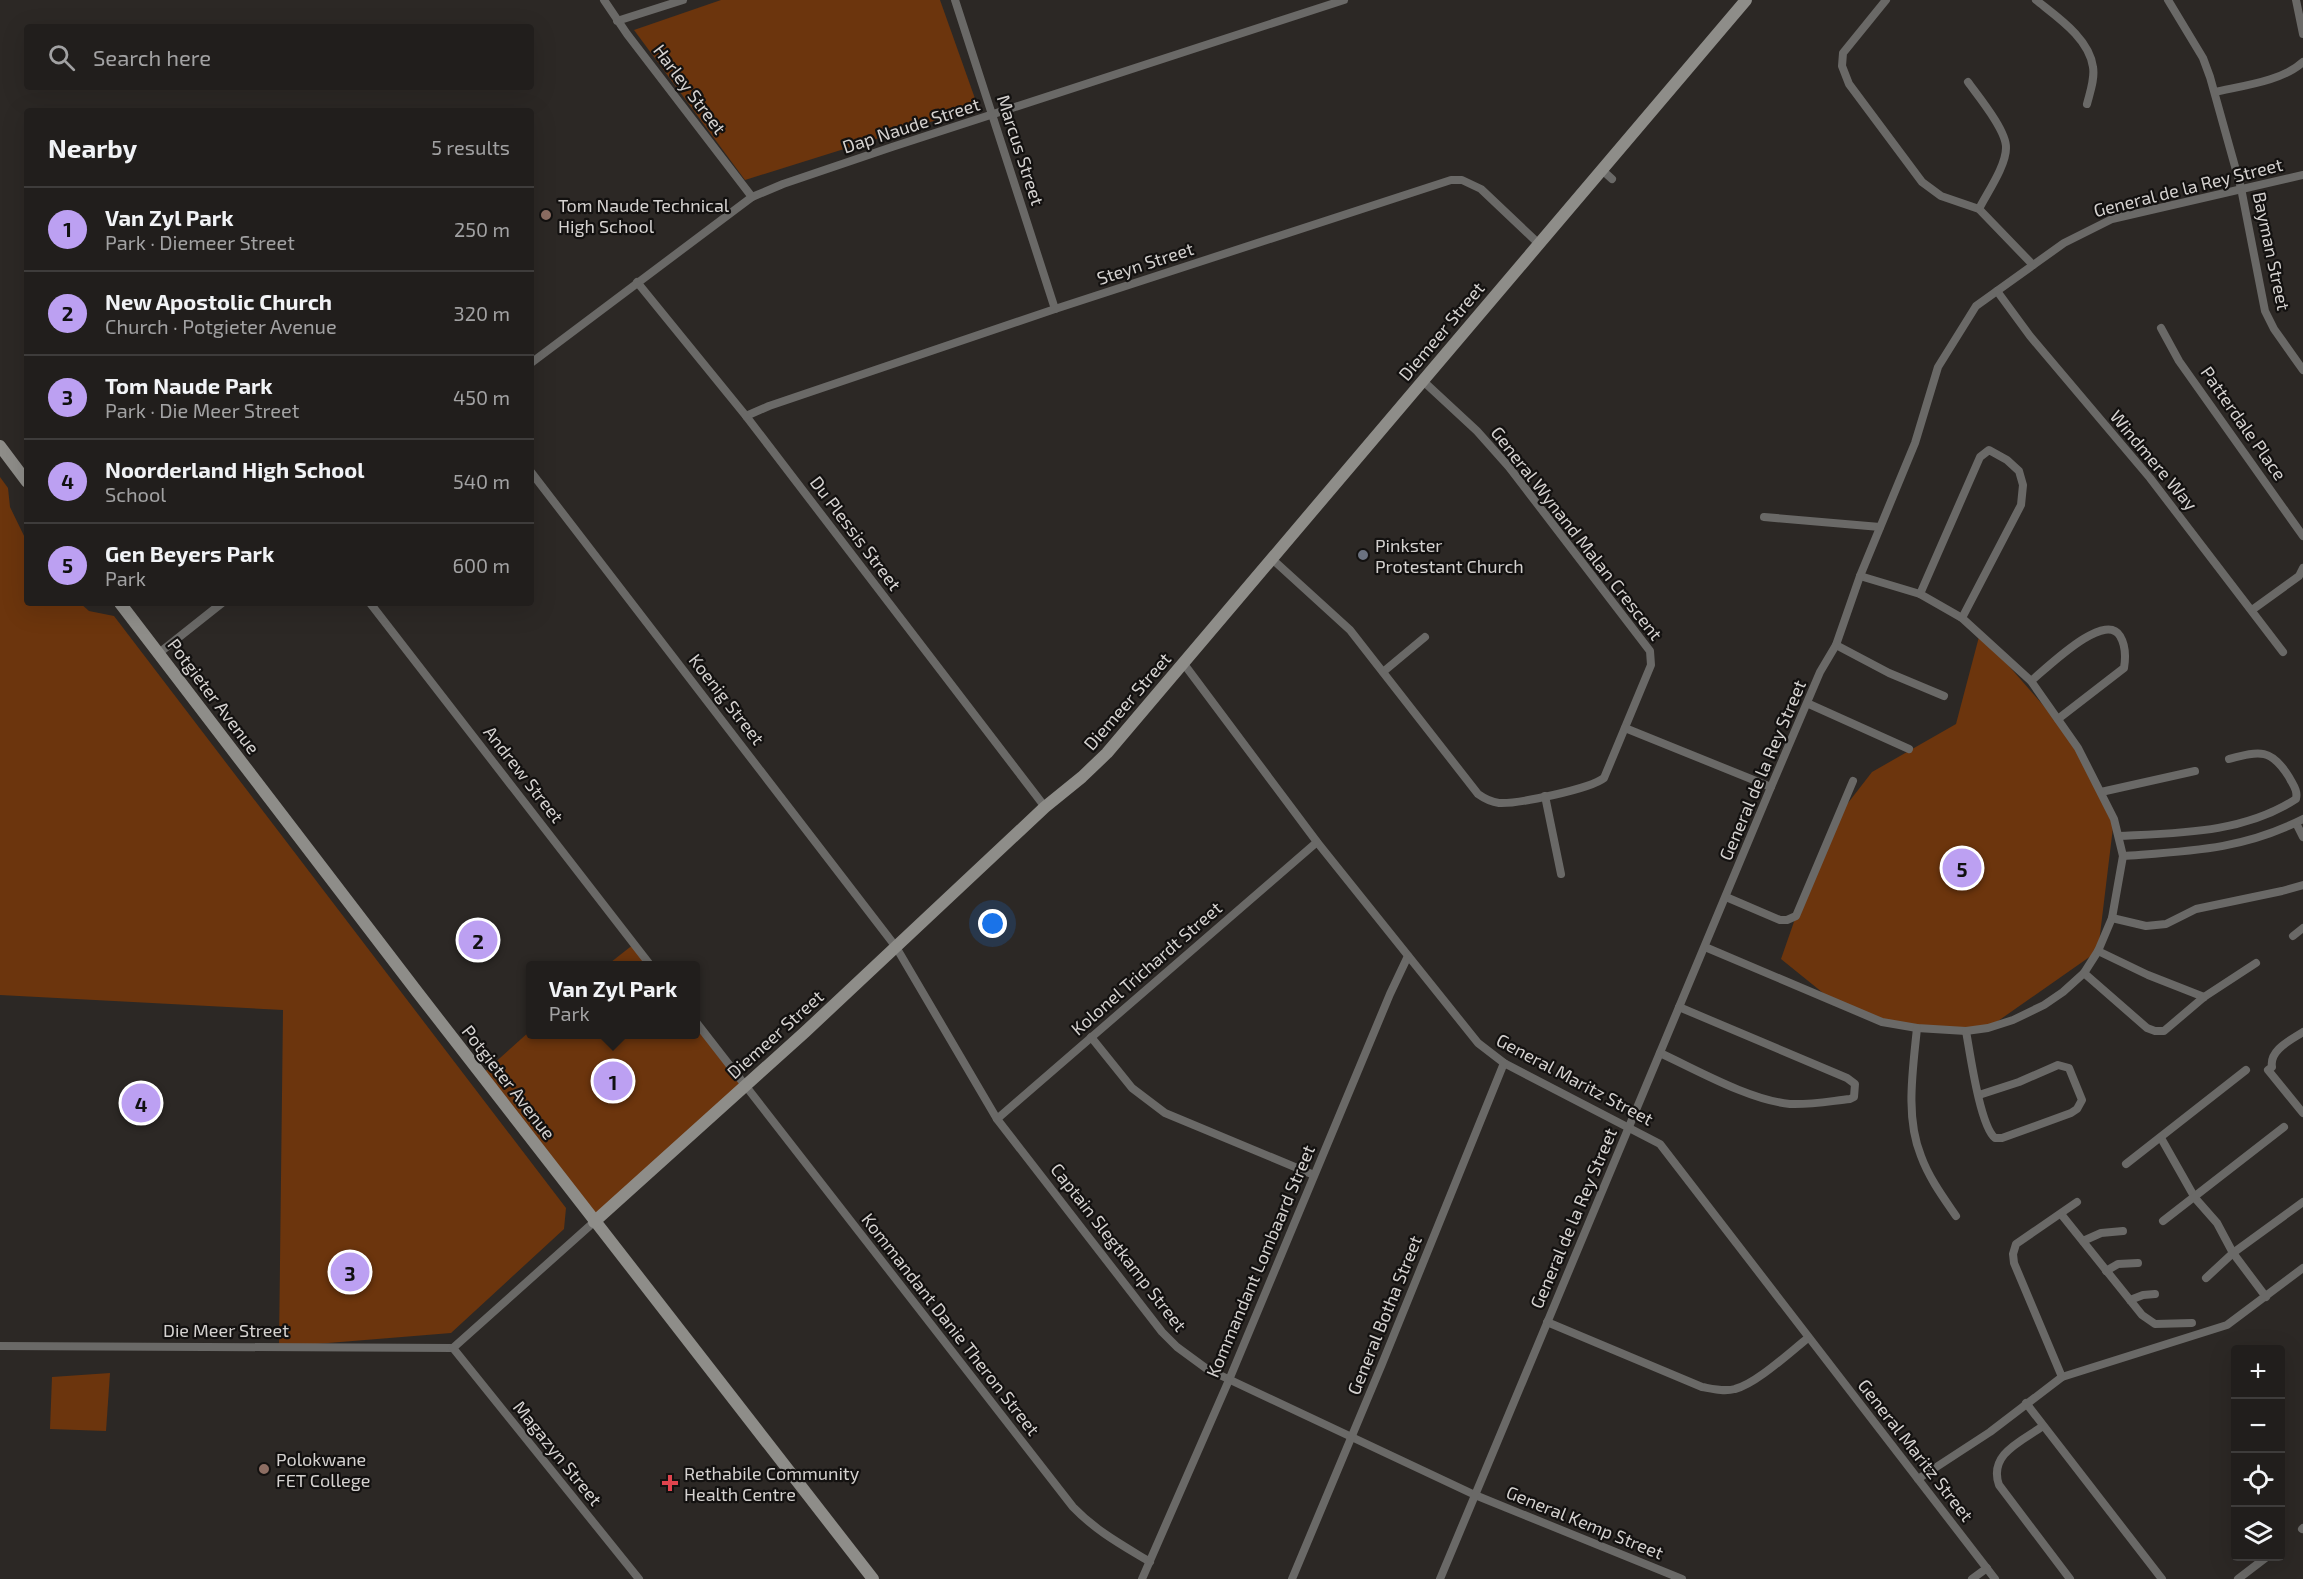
<!DOCTYPE html>
<meta charset="utf-8">
<style>
body{margin:0;font-family:"Exo 2",sans-serif;background:#292725;color:#f1f3f6}
.controls{position:absolute;right:18px;bottom:18px;display:grid;overflow:hidden;border-radius:6px;box-shadow:0 6px 24px #0002}
.controls button{width:54px;height:54px;display:grid;place-items:center;padding:0;border:0;border-bottom:2px solid #3e3c3b;background:#211e1c;color:#f1f3f6;font:30px sans-serif}
.you{position:absolute;left:993px;top:924px;width:21px;height:21px;margin:-15px;border:4px solid #fff;border-radius:50%;background:#1a73e8;box-shadow:0 0 0 9px #1a73e833}
.badge{display:grid;place-items:center;width:39px;height:39px;border-radius:50%;background:#bca0f2;color:#111;font-size:20px;font-weight:700}
.pin{position:absolute;translate:-50% -50%;border:3px solid #fff;box-shadow:0 2px 6px #0006}
.popup{position:absolute;left:526px;top:961px;width:174px;height:78px;box-sizing:border-box;display:grid;place-content:center;border-radius:6px;background:#211e1c;filter:drop-shadow(0 2px 4px #0005);font-size:20px;white-space:nowrap;color:#a2a2a3}
.popup b{font-size:22px;color:#f1f3f6}
.popup::after{content:'';position:absolute;left:50%;top:100%;margin-left:-12px;border:12px solid transparent;border-top-color:#211e1c}
.list{margin:0;padding:0;list-style:none}
h2{display:flex;justify-content:space-between;align-items:center;height:78px;margin:0;padding:0 24px;font-size:26px}
h2 small{font-size:20px;font-weight:400;color:#a2a2a3}
.list li{display:grid;grid-template-columns:39px 1fr auto;gap:18px;align-items:center;box-sizing:border-box;height:84px;padding:0 24px;border-top:2px solid #3e3c3b}
.list b{display:block;font-size:22px;white-space:nowrap}
.list p{margin:0;font-size:20px;white-space:nowrap;color:#a2a2a3}
.list em{font-size:20px;font-style:normal;color:#a2a2a3}
.icon{flex:none;width:33px;height:33px;fill:none;stroke:currentColor;stroke-width:2;stroke-linecap:round;stroke-linejoin:round}
.map{position:relative;flex:none;width:2303px;height:1579px;overflow:hidden}
.search{position:absolute;background:#211e1c;box-shadow:0 6px 24px #0002;left:24px;top:24px;width:510px;height:66px;display:flex;align-items:center;gap:15px;box-sizing:border-box;padding:0 21px;border-radius:6px;color:#a2a2a3;font-size:22px}
.panel{position:absolute;background:#211e1c;box-shadow:0 6px 24px #0002;left:24px;top:108px;width:510px;height:498px;border-radius:6px}
.map>svg:first-child{display:block}
.green{fill:#6c350d}
.lines{fill:none;stroke-linecap:round;stroke-linejoin:round}
.street{stroke:#6a6967;stroke-width:8}
.secondary{stroke:#8e8d89;stroke-width:12}
.education-dot{fill:#8d6e63;stroke:#131110;stroke-width:2}
.worship-dot{fill:#6b7280;stroke:#131110;stroke-width:2}
.health-dot{fill:#e0444e;stroke:#131110;stroke-width:2}
.labels{text-anchor:middle;dominant-baseline:central;stroke-width:4.5;stroke-linejoin:round;paint-order:stroke}
.street-label{font-size:18px;fill:#d5d2d0;stroke:#131110}
.poi-label{font-size:18px;fill:#d5d2d0;stroke:#131110;text-anchor:start}
</style>
<div class="map">
<svg width="2303" height="1579" viewBox="0 0 2303 1579">
<rect width="100%" height="100%" fill="#2c2825"/>
<g class="green">
<path d="M721,0H940L978,107L745,180L634,30Z"/>
<path d="M0,477L8,488L10,507L27,542V603H80L89,611L114,616L566,1208L564,1229L451,1333L279,1347L283,1010L0,995Z"/>
<path d="M1980,633L2071,737L2114,819L2098,951L1988,1028L1900,1026L1833,1001L1781,959L1796,916L1841,812L1872,772L1956,724Z"/>
<path d="M634,944L651,966H606Z"/>
<path d="M696,1023L745,1086L594,1222L481,1075L530,1031V1034H696Z"/>
<path d="M110,1373L106,1431L50,1429L52,1377Z"/>
</g>
<g class="lines">
<g class="street">
<path d="M604,0L627,34L752,197"/>
<path d="M955,0L1055,309"/>
<path d="M1886,0L1843,53L1842,66L1849,84L1922,182L1941,196L1979,209L2033,265"/>
<path d="M2036,0C2057,17 2089,38 2093,67C2095,79 2090,92 2087,104"/>
<path d="M2168,0L2203,58L2210,77L2241,188L2265,311L2274,329L2303,370"/>
<path d="M2296,0L2303,34"/>
<path d="M617,21L683,0"/>
<path d="M1968,82C1978,96 2007,131 2006,148C2006,166 1987,193 1979,209"/>
<path d="M2215,92C2241,86 2283,81 2303,62"/>
<path d="M1601,169L1612,179"/>
<path d="M637,282L746,416L1045,807"/>
<path d="M1997,291L2030,336L2150,478L2283,652"/>
<path d="M2161,328L2179,361L2303,536"/>
<path d="M531,363L752,197L783,184L892,147L1344,0"/>
<path d="M746,416L769,406L1055,309L1451,180H1462L1481,189L1538,243"/>
<path d="M531,472L896,947L997,1119L1162,1332L1177,1347L1207,1369L1475,1495L1682,1579"/>
<path d="M1764,517L1880,527"/>
<path d="M1272,559L1350,630L1478,794C1485,799 1491,802 1499,803C1518,804 1590,789 1604,778L1651,665L1650,651L1509,467L1477,431L1422,380"/>
<path d="M1920,594L1980,457L1989,450L2007,460L2019,471L2023,485L2021,505L1962,618"/>
<path d="M370,603L651,966"/>
<path d="M2252,610L2299,576L2303,568"/>
<path d="M1836,645L1889,673L1944,696"/>
<path d="M159,653L222,603"/>
<path d="M1184,664L1317,842L1478,1043L1504,1063L1660,1144L1995,1579"/>
<path d="M1383,672L1425,637"/>
<path d="M2031,681C2046,669 2105,610 2120,636C2126,646 2126,656 2124,668L2058,719"/>
<path d="M1809,704L1909,749"/>
<path d="M1625,728L1771,787"/>
<path d="M2101,792L2195,771"/>
<path d="M1545,796L1561,874"/>
<path d="M2296,823L2303,837"/>
<path d="M2119,836C2180,833 2244,833 2296,799C2298,790 2293,785 2289,777C2271,748 2260,751 2229,759"/>
<path d="M2123,856C2189,851 2242,850 2303,819"/>
<path d="M1726,897L1780,920H1787L1796,916L1853,781"/>
<path d="M2112,918L2146,926L2166,924L2196,909L2282,891L2303,885"/>
<path d="M2293,936L2303,928"/>
<path d="M1705,947L1882,1022L1917,1028L1966,1031L1988,1028L2013,1020L2044,1005L2063,992L2084,973L2098,951L2112,918L2123,856L2114,819L2078,748L2031,681L1962,618L1920,594L1860,576"/>
<path d="M2098,951L2148,975L2204,997"/>
<path d="M2084,973L2147,1028L2155,1031H2164L2204,997L2256,963"/>
<path d="M696,1022L1073,1507C1096,1531 1122,1545 1150,1562"/>
<path d="M1917,1028C1913,1069 1905,1117 1921,1156C1929,1178 1943,1197 1956,1216"/>
<path d="M1966,1031C1970,1053 1980,1126 1995,1138H2002L2071,1113L2077,1109L2082,1100L2069,1068L2058,1065L2019,1082L1979,1095"/>
<path d="M2303,1032C2291,1040 2269,1050 2272,1067L2268,1070L2303,1113"/>
<path d="M1091,1037L1132,1088L1165,1113L1314,1175"/>
<path d="M1660,1053C1697,1070 1749,1100 1790,1104C1810,1105 1831,1101 1850,1099L1854,1097L1855,1084L1847,1078L1679,1007"/>
<path d="M997,1119L1317,842"/>
<path d="M2161,1138L2195,1198L2217,1223L2233,1253L2266,1297"/>
<path d="M2126,1164L2246,1070"/>
<path d="M2061,1214L2142,1315L2155,1324L2192,1323"/>
<path d="M2163,1221L2284,1127"/>
<path d="M2083,1241L2101,1233L2123,1231"/>
<path d="M2106,1271L2118,1264L2138,1263"/>
<path d="M2206,1278L2233,1253L2303,1202"/>
<path d="M2130,1300L2143,1295L2155,1294"/>
<path d="M1547,1322L1702,1387C1713,1389 1724,1392 1735,1389C1756,1384 1790,1352 1808,1338"/>
<path d="M0,1346L453,1348"/>
<path d="M453,1348L639,1579"/>
<path d="M453,1348L594,1222"/>
<path d="M2062,1377L2014,1263L2013,1254L2016,1244L2077,1202"/>
<path d="M2026,1403L2162,1579"/>
<path d="M2043,1426C2022,1441 1988,1454 1999,1485L2070,1579"/>
<path d="M1918,1479L1990,1432L2062,1377L2227,1325L2303,1268"/>
<path d="M2302,1529L2303,1528"/>
<path d="M1142,1579L1229,1380L1390,994L1408,956"/>
<path d="M1292,1579L1382,1364L1504,1063"/>
<path d="M1440,1579L1771,787L1820,672L1836,645L1860,576L1915,443L1938,367L1976,306L2064,243L2112,219L2303,175"/>
<path d="M1972,1579L1987,1568"/>
<path d="M2238,1579L2268,1556"/>
</g>
<g class="secondary">
<path d="M0,446L27,482"/>
<path d="M120,603L418,993L873,1579"/>
<path d="M594,1222L805,1032L1045,807L1082,777L1107,753L1746,0"/>
</g>
</g>
<g class="education-dot">
<circle cx="546" cy="215" r="6"/>
<circle cx="264" cy="1469" r="6"/>
</g>
<circle class="worship-dot" cx="1363" cy="555" r="6"/>
<path class="health-dot" d="M667 1474h6v6h6v6h-6v6h-6v-6h-6v-6h6z"/>
<g class="labels">
<g class="street-label">
<text transform="translate(690 89) rotate(53)">Harley Street</text>
<text transform="translate(911 125) rotate(-18)">Dap Naude Street</text>
<text transform="translate(1021 150) rotate(72)">Marcus Street</text>
<text transform="translate(2188 187) rotate(-14)">General de la Rey Street</text>
<text transform="translate(2272 251) rotate(78)">Bayman Street</text>
<text transform="translate(1145 263) rotate(-18)">Steyn Street</text>
<text transform="translate(1441 331) rotate(-50)">Diemeer Street</text>
<text transform="translate(2244 423) rotate(55)">Patterdale Place</text>
<text transform="translate(2154 460) rotate(50)">Windmere Way</text>
<text transform="translate(856 533) rotate(53)">Du Plessis Street</text>
<text transform="translate(1577 533) rotate(52)">General Wynand Malan Crescent</text>
<text transform="translate(214 696) rotate(53)">Potgieter Avenue</text>
<text transform="translate(727 699) rotate(52)">Koenig Street</text>
<text transform="translate(1127 701) rotate(-49)">Diemeer Street</text>
<text transform="translate(1762 770) rotate(-67)">General de la Rey Street</text>
<text transform="translate(524 774) rotate(52)">Andrew Street</text>
<text transform="translate(1146 968) rotate(-41)">Kolonel Trichardt Street</text>
<text transform="translate(775 1034) rotate(-42)">Diemeer Street</text>
<text transform="translate(1575 1079) rotate(28)">General Maritz Street</text>
<text transform="translate(509 1082) rotate(52)">Potgieter Avenue</text>
<text transform="translate(1573 1218) rotate(-67)">General de la Rey Street</text>
<text transform="translate(1119 1247) rotate(52)">Captain Slegtkamp Street</text>
<text transform="translate(1260 1261) rotate(-67)">Kommandant Lombaard Street</text>
<text transform="translate(1384 1315) rotate(-68)">General Botha Street</text>
<text transform="translate(951 1324) rotate(52)">Kommandant Danie Theron Street</text>
<text x="226" y="1330">Die Meer Street</text>
<text transform="translate(1916 1450) rotate(52)">General Maritz Street</text>
<text transform="translate(558 1453) rotate(51)">Magazyn Street</text>
<text transform="translate(1585 1522) rotate(22)">General Kemp Street</text>
</g>
<g class="poi-label">
<text x="558" y="205">Tom Naude Technical<tspan x="558" dy="21">High School</tspan></text>
<text x="1375" y="545">Pinkster<tspan x="1375" dy="21">Protestant Church</tspan></text>
<text x="276" y="1459">Polokwane<tspan x="276" dy="21">FET College</tspan></text>
<text x="684" y="1473">Rethabile Community<tspan x="684" dy="21">Health Centre</tspan></text>
</g>
</g>
</svg>
<div class="controls">
<button>+</button>
<button>−</button>
<button><svg class="icon" aria-label="locate" viewBox="0 0 24 24"><circle cx="12" cy="12" r="6"/><path d="M12 2v4M12 18v4M2 12h4M18 12h4"/></svg></button>
<button><svg class="icon" aria-label="layers" viewBox="0 0 24 24"><path d="M12 4l9 5-9 5-9-5zM3 14l9 5 9-5"/></svg></button>
</div>
<div class="you"></div>
<div class="pin badge" style="left:613px;top:1081px">1</div>
<div class="popup"><b>Van Zyl Park</b>Park</div>
<div class="pin badge" style="left:478px;top:940px">2</div>
<div class="pin badge" style="left:350px;top:1272px">3</div>
<div class="pin badge" style="left:141px;top:1103px">4</div>
<div class="pin badge" style="left:1962px;top:868px">5</div>
<div class="search"><svg class="icon" aria-label="search" viewBox="0 0 24 24"><circle cx="10" cy="10" r="6"/><path d="M15 15l6 6"/></svg>Search here</div>
<section class="panel">
<h2>Nearby<small>5 results</small></h2>
<ul class="list">
<li><span class="badge">1</span><div><b>Van Zyl Park</b><p>Park · Diemeer Street</p></div><em>250 m</em></li>
<li><span class="badge">2</span><div><b>New Apostolic Church</b><p>Church · Potgieter Avenue</p></div><em>320 m</em></li>
<li><span class="badge">3</span><div><b>Tom Naude Park</b><p>Park · Die Meer Street</p></div><em>450 m</em></li>
<li><span class="badge">4</span><div><b>Noorderland High School</b><p>School</p></div><em>540 m</em></li>
<li><span class="badge">5</span><div><b>Gen Beyers Park</b><p>Park</p></div><em>600 m</em></li>
</ul>
</section>
</div>
